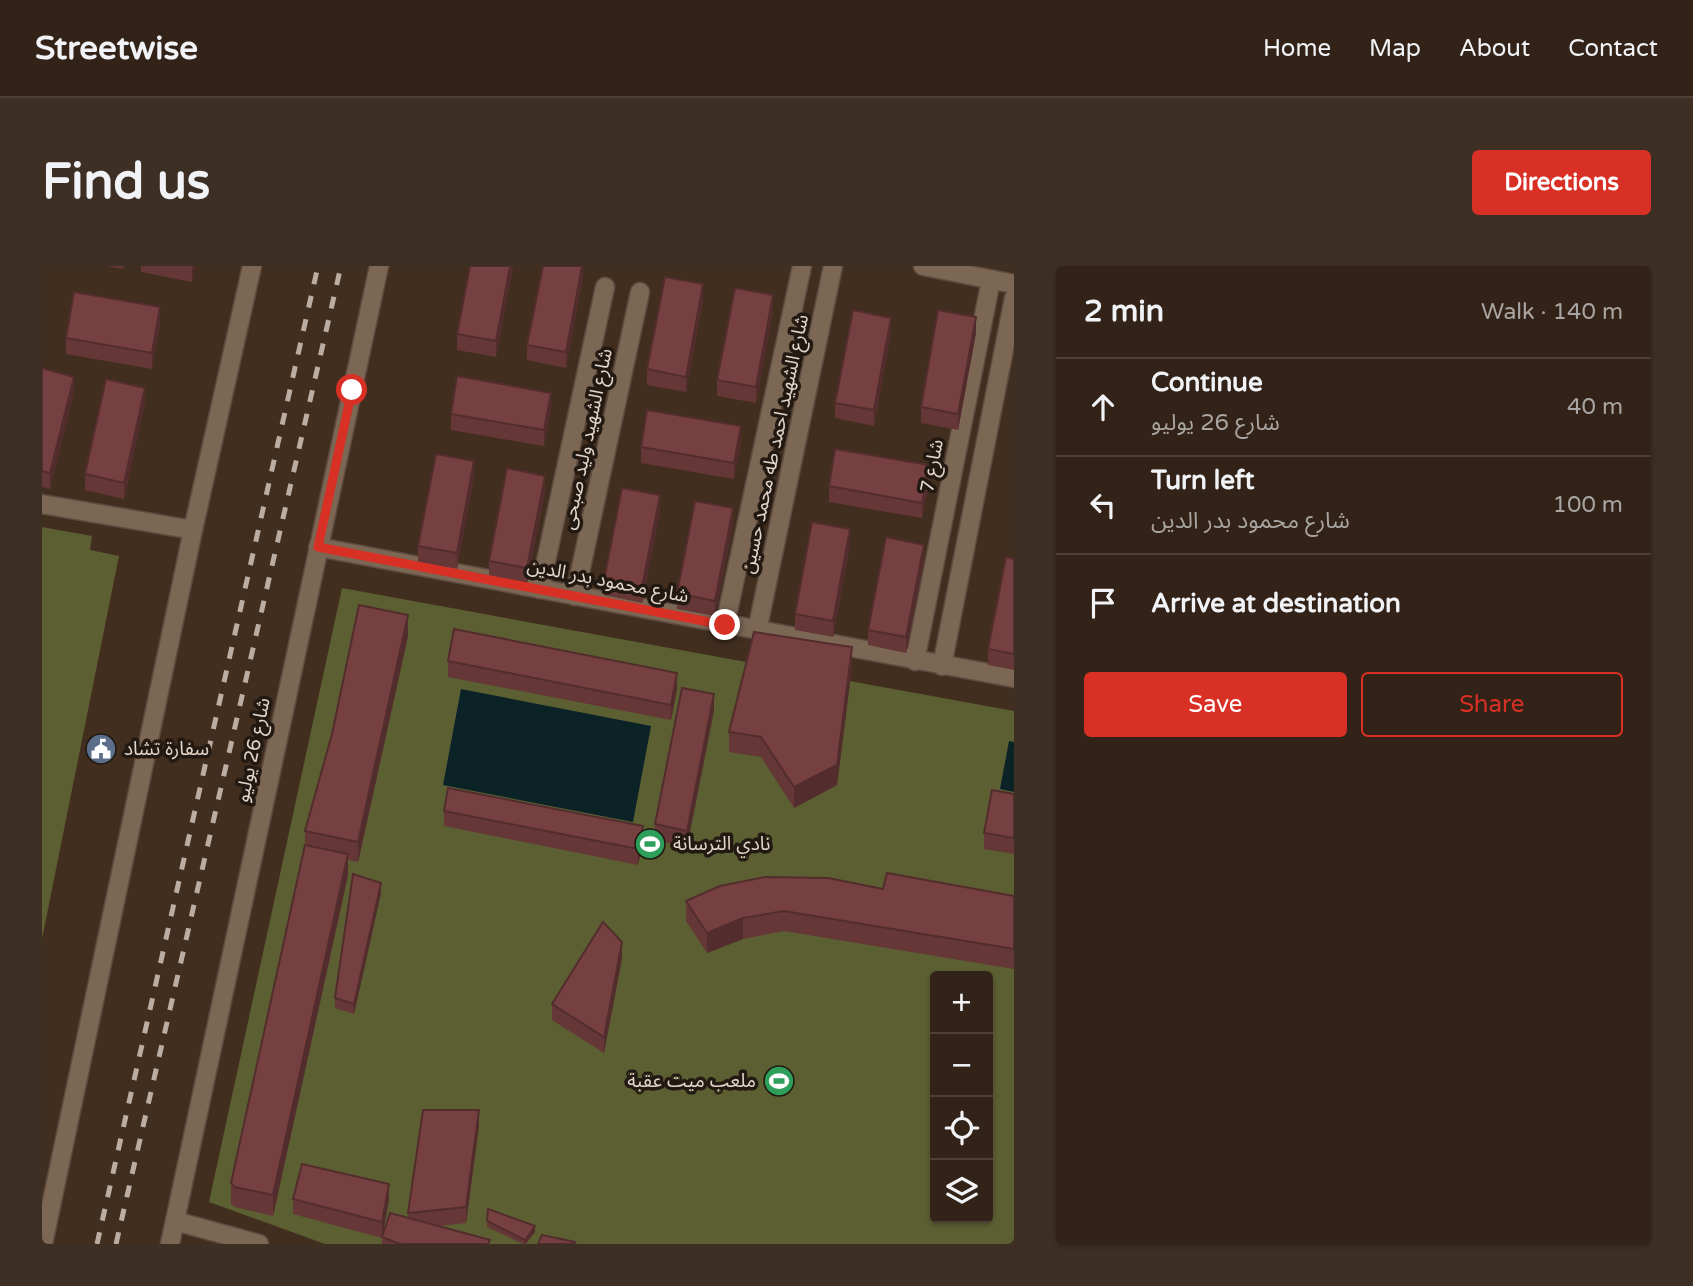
<!DOCTYPE html>
<meta charset="utf-8">
<style>
body{margin:0;font-family:"Varela Round","Noto Sans Arabic",sans-serif;background:#3d2f24;color:#f1f3f6}
.controls{position:absolute;right:21px;bottom:21px;display:grid;overflow:hidden;border-radius:7px;box-shadow:0 2px 5px #0004}
.controls button{width:63px;height:63px;display:grid;place-items:center;padding:0;border:0;border-bottom:2px solid #4d3f36;background:#322217;color:#f1f3f6;font:35px sans-serif}
.stop{position:absolute;width:21px;height:21px;margin:-16px;border:5px solid #d93025;border-radius:50%;background:#fff}
.stop.end{background:#d93025;border-color:#fff;box-shadow:0 2px 7px #0008}
.list{margin:0;padding:0;list-style:none}
h2{display:flex;justify-content:space-between;align-items:center;height:91px;margin:0;padding:0 28px;font-size:30px}
h2 small{font-size:23px;font-weight:400;color:#a8a4a1}
.list li{display:grid;grid-template-columns:46px 1fr auto;gap:21px;align-items:center;box-sizing:border-box;height:98px;padding:0 28px;border-top:2px solid #4d3f36}
.list b{display:block;font-size:26px;white-space:nowrap}
.list p{margin:0;font-size:23px;white-space:nowrap;color:#a8a4a1}
.list em{font-size:23px;font-style:normal;color:#a8a4a1}
.actions{display:flex;gap:14px;padding:21px 28px}
.actions a{flex:1;padding:16px 0;border:2px solid #d93025;border-radius:7px;text-align:center;font-size:24px;color:#d93025}
.actions .main{background:#d93025;color:#fff}
.icon{flex:none;width:38px;height:38px;fill:none;stroke:currentColor;stroke-width:2;stroke-linecap:round;stroke-linejoin:round}
.map{position:relative;flex:none;width:972px;height:978px;overflow:hidden;border-radius:7px}
header{display:flex;align-items:center;gap:42px;box-sizing:border-box;height:98px;padding:0 35px;background:#322217;border-bottom:2px solid #4d3f36}
header strong{font-size:33px}
nav{display:flex;gap:38px;margin-inline-start:auto;font-size:24px}
.intro{display:flex;align-items:center;justify-content:space-between;box-sizing:border-box;height:168px;padding:0 42px}
h1{margin:0;font-size:49px}
.button{padding:18px 32px;border-radius:7px;background:#d93025;color:#fff;font-size:24px;font-weight:700}
main{display:flex;gap:42px;padding:0 42px}
aside{flex:1;background:#322217;border-radius:7px;box-shadow:0 2px 5px #0004}
.map>svg:first-child{display:block}
.green{fill:#5b5f32;fill-rule:evenodd}
.water{fill:#0b2327}
.lines{fill:none;stroke-linecap:round;stroke-linejoin:round}
.street-casing{stroke:#5c4b3e;stroke-width:21}
.secondary-casing{stroke:#5c4b3e;stroke-width:21}
.street{stroke:#7c6654;stroke-width:18}
.secondary{stroke:#7c6654;stroke-width:18}
.rail{stroke:#bcada2;stroke-width:5;stroke-dasharray:12 12;stroke-linecap:butt}
.wall{fill:#663737}
.shaded-wall{fill:#532d2d}
.building{fill:#774040;stroke:#532d2d;stroke-width:2}
.route{stroke:#d93025;stroke-width:9}
.labels{text-anchor:middle;dominant-baseline:central;stroke-width:7;stroke-linejoin:round;paint-order:stroke}
.street-label{font-size:19px;fill:#e2d5cb;stroke:#221912}
.poi-label{font-size:19px;fill:#e2d5cb;stroke:#221912;text-anchor:start}
</style>
<header>
<strong>Streetwise</strong>
<nav><a>Home</a><a>Map</a><a>About</a><a>Contact</a></nav>
</header>
<div class="intro"><h1>Find us</h1><a class="button">Directions</a></div>
<main>
<div class="map">
<svg width="972" height="978" viewBox="0 0 972 978">
<rect width="100%" height="100%" fill="#422e1f"/>
<g class="green">
<path d="M0,261L50,270L48,284L77,290L0,673Z"/>
<path d="M300,322L972,445V978H283L167,936ZM893,710H946V952H893Z"/>
</g>
<g class="water">
<path d="M419,423L609,460L591,556L401,519Z"/>
<path d="M967,475L972,476V526L958,523Z"/>
</g>
<g class="lines">
<g class="street-casing">
<g id="street">
<path d="M0,238L151,264"/>
<path d="M276,281L972,412"/>
<path d="M498,323L563,21"/>
<path d="M533,330L598,26"/>
<path d="M683,359L760,0"/>
<path d="M715,365L791,0"/>
<path d="M873,395L949,14"/>
<path d="M900,400L972,32"/>
</g>
</g>
<g class="secondary-casing">
<g id="secondary">
<path d="M881,0L972,18"/>
<path d="M133,955L217,978"/>
<path d="M1,978L151,264L210,0"/>
<path d="M128,978L337,0"/>
</g>
</g>
<use href="#street" class="street"/>
<use href="#secondary" class="secondary"/>
<g class="rail">
<path d="M55,978L276,0"/>
<path d="M74,978L299,0"/>
</g>
</g>
<g class="wall">
<path d="M65,0H82L81,3Z"/>
<path d="M99,0H153L150,16L99,6Z"/>
<path d="M428,0H471L454,91L415,84V68Z"/>
<path d="M541,0V10L524,102L485,94V79Z"/>
<path d="M661,34L644,126L605,119V103Z"/>
<path d="M731,45L714,137L675,130V114Z"/>
<path d="M118,57L110,103L24,88V72Z"/>
<path d="M849,67L832,160L793,152V137Z"/>
<path d="M934,67L916,164L879,157V141Z"/>
<path d="M0,102L32,126L8,223L0,221Z"/>
<path d="M103,137L82,233L43,224V208Z"/>
<path d="M509,142L502,180L409,164V148Z"/>
<path d="M699,176L692,213L599,197V181Z"/>
<path d="M432,211L415,303L376,296V280Z"/>
<path d="M887,215L880,252L787,236V220Z"/>
<path d="M503,225L485,318L447,310V295Z"/>
<path d="M618,245L600,337L562,329V314Z"/>
<path d="M691,258L673,350L635,343V327Z"/>
<path d="M808,279L791,371L753,364V348Z"/>
<path d="M972,293V404L946,399V383Z"/>
<path d="M882,294L864,387L826,379V364Z"/>
<path d="M366,370L316,596L306,594V609L231,950L193,941L189,938V917L263,579V565Z"/>
<path d="M406,395L635,423L629,454L406,411Z"/>
<path d="M810,401L795,519L752,542L719,491L687,486V466Z"/>
<path d="M672,444L645,581L613,574V558Z"/>
<path d="M972,528V588L942,583V567Z"/>
<path d="M402,545L601,576L596,599L402,560Z"/>
<path d="M841,623L972,630V703L742,665L701,673L665,687L644,655V635Z"/>
<path d="M339,627L312,748L293,742V732Z"/>
<path d="M580,692L562,787L510,754V738Z"/>
<path d="M437,860L424,957L396,960L448,978H340V972L251,948V933L347,934L340,970L366,952V947Z"/>
<path d="M446,943L493,966L484,978H481L445,961Z"/>
</g>
<g class="shaded-wall">
<path d="M150,0H153L150,16Z"/>
<path d="M468,0H471L454,91V75Z"/>
<path d="M540,0H541V10L524,102V86Z"/>
<path d="M661,18V34L644,126V111Z"/>
<path d="M731,29V45L714,137V121Z"/>
<path d="M118,41V57L110,103V87Z"/>
<path d="M934,51V67L916,164V148Z"/>
<path d="M849,52V67L832,160V144Z"/>
<path d="M32,111V126L8,223V207Z"/>
<path d="M103,122V137L82,233V217Z"/>
<path d="M509,127V142L502,180V164Z"/>
<path d="M699,160V176L692,213V197Z"/>
<path d="M432,195V211L415,303V287Z"/>
<path d="M887,199V215L880,252V237Z"/>
<path d="M503,210V225L485,318V302Z"/>
<path d="M618,229V245L600,337V321Z"/>
<path d="M691,242V258L673,350V335Z"/>
<path d="M808,263V279L791,371V355Z"/>
<path d="M882,279V294L864,387V371Z"/>
<path d="M366,349V370L316,596V576Z"/>
<path d="M810,381V401L795,519L752,542V521Z"/>
<path d="M635,407V423L629,454V439Z"/>
<path d="M672,428V444L645,581V565Z"/>
<path d="M601,560V576L596,599V583Z"/>
<path d="M306,588V609L231,950V929Z"/>
<path d="M339,617V627L312,748V738Z"/>
<path d="M701,652V673L665,687V667Z"/>
<path d="M580,676V692L562,787V771Z"/>
<path d="M437,844V860L424,957V941Z"/>
<path d="M347,918V934L340,972V956Z"/>
<path d="M493,960V966L483,978V974Z"/>
</g>
<g class="building">
<path d="M428,0H468L454,75L415,68Z"/>
<path d="M501,0H540L524,86L485,79Z"/>
<path d="M623,11L661,18L644,111L605,103Z"/>
<path d="M693,22L731,29L714,121L675,114Z"/>
<path d="M32,26L118,41L110,87L24,72Z"/>
<path d="M811,44L849,52L832,144L793,137Z"/>
<path d="M896,44L934,51L916,148L879,141Z"/>
<path d="M0,102L32,111L8,207L0,205Z"/>
<path d="M415,110L509,127L502,164L409,148Z"/>
<path d="M64,113L103,122L82,217L43,208Z"/>
<path d="M605,144L699,160L692,197L599,181Z"/>
<path d="M793,183L887,199L880,237L787,220Z"/>
<path d="M394,188L432,195L415,287L376,280Z"/>
<path d="M465,202L503,210L485,302L447,295Z"/>
<path d="M580,222L618,229L600,321L562,314Z"/>
<path d="M653,235L691,242L673,335L635,327Z"/>
<path d="M770,256L808,263L791,355L753,348Z"/>
<path d="M844,271L882,279L864,371L826,364Z"/>
<path d="M964,291L972,293V388L946,383Z"/>
<path d="M317,339L366,349L316,576L263,565L290,468Z"/>
<path d="M412,363L635,407L629,439L406,395Z"/>
<path d="M712,366L810,381L795,499L752,521L719,471L687,466Z"/>
<path d="M640,422L672,428L645,565L613,558Z"/>
<path d="M406,522L601,560L596,583L402,545Z"/>
<path d="M950,524L972,528V572L942,567Z"/>
<path d="M263,579L306,588L231,929L193,921L189,917Z"/>
<path d="M845,607L972,630V683L742,645L701,652L665,667L644,635L678,620L723,611L786,612L841,623Z"/>
<path d="M311,608L339,617L312,738L293,732Z"/>
<path d="M561,656L580,676L562,771L510,738Z"/>
<path d="M381,844H437L424,941L366,947Z"/>
<path d="M260,898L347,918L340,956L251,933Z"/>
<path d="M446,943L493,960L483,974L445,955Z"/>
<path d="M348,947L448,974L446,978H358L340,971Z"/>
<path d="M500,969L533,976L532,978H496Z"/>
</g>
<g class="lines">
<path class="route" d="M310,124L276,281L683,359"/>
</g>
<defs>
<g id="civic-disc" transform="scale(1.575)"><circle r="9.5" fill="#5c6f8a" stroke="#221912"/><path d="M-.6-6.5H3V-4.5H.6V-3L4-1V1h2V6H-6V1h2V-1L-.6-3ZM-1.2 2.5V6h2.4V2.5Z" fill="#fff"/></g>
<g id="stadium-disc" transform="scale(1.575)"><circle r="9.5" fill="#2e9e5b" stroke="#221912"/><path d="M0-5a6.5 5 0 1 0 0 10a6.5 5 0 1 0 0-10ZM-3.5-1.8h7v3.6h-7Z" fill="#fff"/></g>
</defs>
<g fill-rule="evenodd">
<use href="#civic-disc" x="59" y="483"/>
<use href="#stadium-disc" x="608" y="578"/>
<use href="#stadium-disc" x="737" y="815"/>
</g>
<g class="labels">
<g class="street-label">
<text transform="translate(545 173) rotate(-78)">شارع الشهيد وليد صبحى</text>
<text transform="translate(733 178) rotate(-78)">شارع الشهيد احمد طه محمد حسين</text>
<text transform="translate(890 200) rotate(-79)">شارع 7</text>
<text transform="translate(566 315) rotate(11)">شارع محمود بدر الدين</text>
<text transform="translate(211 484) rotate(-78)">شارع 26 يوليو</text>
</g>
<g class="poi-label">
<text x="82" y="483">سفارة تشاد</text>
<text x="631" y="578">نادي الترسانة</text>
<text x="714" y="815" text-anchor="end">ملعب ميت عقبة</text>
</g>
</g>
</svg>
<div class="controls">
<button>+</button>
<button>−</button>
<button><svg class="icon" aria-label="locate" viewBox="0 0 24 24"><circle cx="12" cy="12" r="6"/><path d="M12 2v4M12 18v4M2 12h4M18 12h4"/></svg></button>
<button><svg class="icon" aria-label="layers" viewBox="0 0 24 24"><path d="M12 4l9 5-9 5-9-5zM3 14l9 5 9-5"/></svg></button>
</div>
<div class="stop" style="left:310px;top:124px"></div>
<div class="stop end" style="left:683px;top:359px"></div>
</div>
<aside>
<h2>2 min<small>Walk · 140 m</small></h2>
<ul class="list">
<li><svg class="icon" aria-label="ahead" viewBox="0 0 24 24"><path d="M12 20V5M6 11l6-6 6 6"/></svg><div><b>Continue</b><p>شارع 26 يوليو</p></div><em>40 m</em></li>
<li><svg class="icon" aria-label="left" viewBox="0 0 24 24"><path d="M17 20v-9H6M10 6l-5 5 5 5"/></svg><div><b>Turn left</b><p>شارع محمود بدر الدين</p></div><em>100 m</em></li>
<li><svg class="icon" aria-label="arrive" viewBox="0 0 24 24"><path d="M6 21V4h12l-3 4 3 4H6"/></svg><div><b>Arrive at destination</b></div></li>
</ul>
<div class="actions"><a class="main">Save</a><a>Share</a></div>
</aside>
</main>
